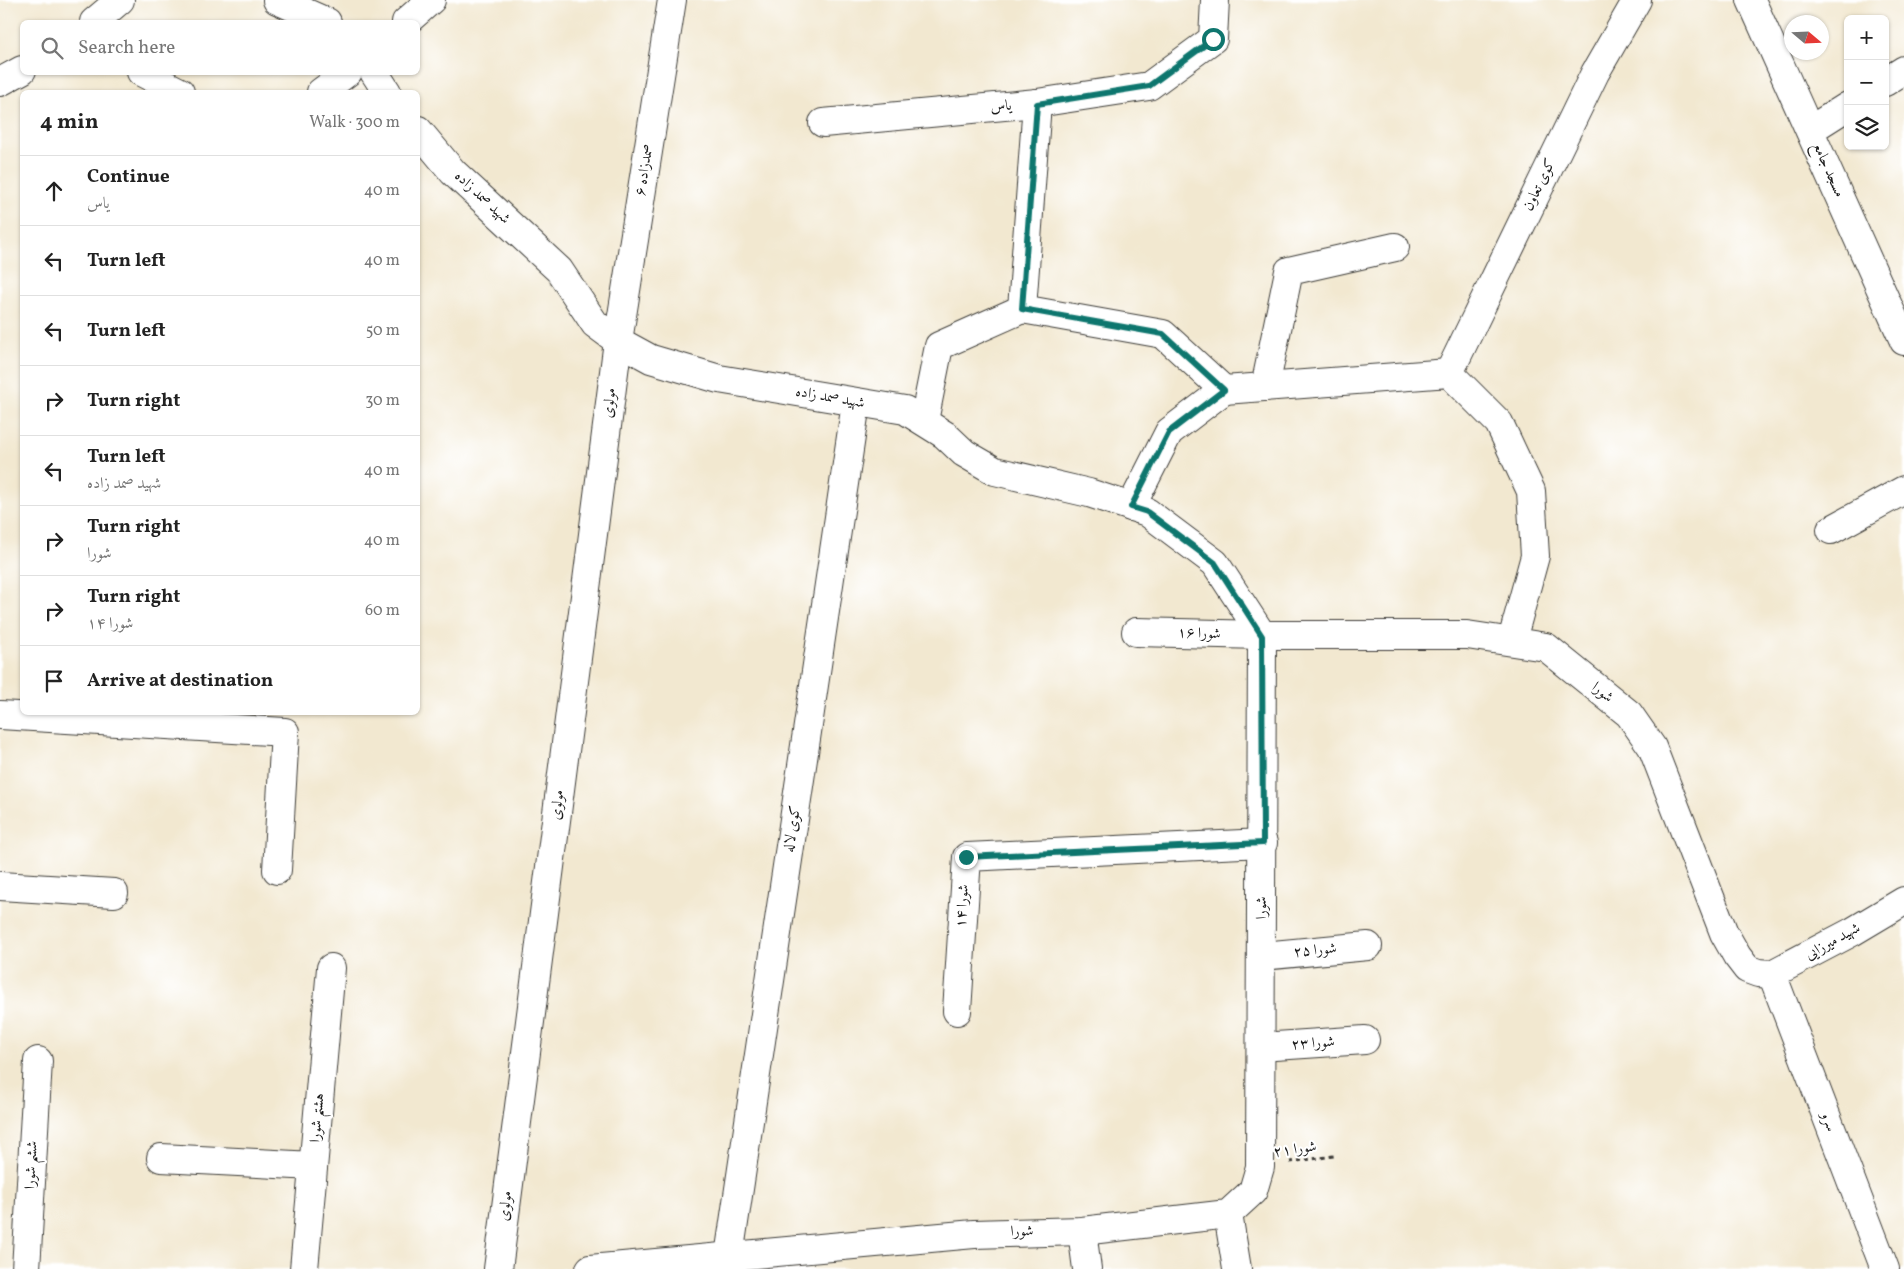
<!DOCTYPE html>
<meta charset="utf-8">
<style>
body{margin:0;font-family:Vollkorn,Amiri,serif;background:#f6f6f6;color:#222}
.controls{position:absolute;right:15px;top:15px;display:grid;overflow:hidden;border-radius:8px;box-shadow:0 1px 4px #0004}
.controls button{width:45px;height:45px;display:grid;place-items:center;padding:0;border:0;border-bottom:1px solid #e0e0e0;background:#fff;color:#222;font:25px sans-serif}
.compass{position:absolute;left:1784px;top:15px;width:45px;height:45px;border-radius:50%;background:#fff;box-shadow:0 1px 4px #0004;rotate:109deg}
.stop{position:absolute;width:15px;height:15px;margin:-11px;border:4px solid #0f766e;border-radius:50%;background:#fff}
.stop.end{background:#0f766e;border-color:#fff;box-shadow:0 1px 5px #0008}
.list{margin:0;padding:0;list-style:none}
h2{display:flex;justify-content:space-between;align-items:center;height:65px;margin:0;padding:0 20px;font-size:21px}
h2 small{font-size:16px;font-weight:400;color:#767676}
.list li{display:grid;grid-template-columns:32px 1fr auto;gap:15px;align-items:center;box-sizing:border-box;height:70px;padding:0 20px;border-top:1px solid #e0e0e0}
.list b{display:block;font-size:19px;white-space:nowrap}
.list p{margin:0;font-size:16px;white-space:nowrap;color:#767676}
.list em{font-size:16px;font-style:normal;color:#767676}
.icon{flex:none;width:28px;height:28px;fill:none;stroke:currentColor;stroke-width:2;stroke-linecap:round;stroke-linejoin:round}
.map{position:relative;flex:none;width:1904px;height:1269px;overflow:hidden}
.search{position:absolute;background:#fff;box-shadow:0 1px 4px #0004;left:20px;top:20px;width:400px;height:55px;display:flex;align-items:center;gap:12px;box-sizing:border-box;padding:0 18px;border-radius:8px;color:#767676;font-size:19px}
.panel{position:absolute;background:#fff;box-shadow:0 1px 4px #0004;left:20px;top:90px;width:400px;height:625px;border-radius:8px}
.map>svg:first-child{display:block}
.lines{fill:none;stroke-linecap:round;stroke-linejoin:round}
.minor-casing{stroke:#3c3b37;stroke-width:30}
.path{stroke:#3c3b37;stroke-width:3;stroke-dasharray:4 4;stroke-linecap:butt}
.minor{stroke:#fff;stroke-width:28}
.route{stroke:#0f766e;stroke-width:6}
.labels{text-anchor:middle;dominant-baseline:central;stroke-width:4;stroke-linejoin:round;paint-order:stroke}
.street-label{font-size:15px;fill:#1c1c1c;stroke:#fff}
</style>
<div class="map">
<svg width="1904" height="1269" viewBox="0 0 1904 1269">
<rect width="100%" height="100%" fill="#fff"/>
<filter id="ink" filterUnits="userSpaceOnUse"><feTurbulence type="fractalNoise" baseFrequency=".02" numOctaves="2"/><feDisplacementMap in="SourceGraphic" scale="10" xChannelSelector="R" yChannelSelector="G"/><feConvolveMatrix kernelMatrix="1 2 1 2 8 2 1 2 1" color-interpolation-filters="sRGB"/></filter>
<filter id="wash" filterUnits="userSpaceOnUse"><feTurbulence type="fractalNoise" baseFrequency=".0096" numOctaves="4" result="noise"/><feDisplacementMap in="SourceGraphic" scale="20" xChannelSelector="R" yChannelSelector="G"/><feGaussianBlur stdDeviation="1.12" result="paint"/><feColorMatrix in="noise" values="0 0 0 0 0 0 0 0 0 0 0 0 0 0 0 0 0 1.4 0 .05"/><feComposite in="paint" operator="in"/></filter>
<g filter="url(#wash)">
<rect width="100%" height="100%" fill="#f2e8d0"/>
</g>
<g filter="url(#ink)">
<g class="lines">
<g class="minor-casing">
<g id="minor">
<path d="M277,0L327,22"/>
<path d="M1751,0L1904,341"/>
<path d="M94,22L120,0"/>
<path d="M406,22L431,0"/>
<path d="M141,72L180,92"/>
<path d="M374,72L387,92"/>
<path d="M0,82L22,70"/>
<path d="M1885,82L1904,70"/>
<path d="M321,92L348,72"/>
<path d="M1037,103L1022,309L1163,334L1224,390L1169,432L1131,507"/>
<path d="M823,123L1037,103L1149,86L1213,39L1215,0"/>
<path d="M418,130L453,172L559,270L595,324L618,341L651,359L719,379L905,410L945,435L964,453L995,471L1089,493L1147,512L1215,563L1262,635"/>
<path d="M1810,130L1848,106"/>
<path d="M1449,373L1595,73L1637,0"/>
<path d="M1265,387L1289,271L1395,247"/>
<path d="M1224,390L1449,373L1499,423L1531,491L1535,556L1512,640"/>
<path d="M924,421L939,346L1022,309"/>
<path d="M1831,530L1904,490"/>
<path d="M1136,632L1262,635H1467L1546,647L1629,714L1652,747L1724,933L1737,956L1747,969L1758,973L1772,974L1852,932L1904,901"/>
<path d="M0,715L285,732L277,870"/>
<path d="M0,886L114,893"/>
<path d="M1262,956L1368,946"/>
<path d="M1772,974L1885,1269"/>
<path d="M957,1011L967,857L1263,843"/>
<path d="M1261,1047L1365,1040"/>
<path d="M161,1158L313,1166"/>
<path d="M1228,1214L1237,1269"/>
<path d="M1082,1231L1087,1269"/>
<path d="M729,1256L856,403"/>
<path d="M26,1269L38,1061"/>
<path d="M304,1269L331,968"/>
<path d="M498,1269L618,341L672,0"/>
<path d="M590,1269L974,1234L1082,1231L1228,1214L1253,1191L1260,1167L1262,635"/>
</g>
</g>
<path class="path" d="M1290,1162L1334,1156"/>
<use href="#minor" class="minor"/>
</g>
</g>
<g class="lines" filter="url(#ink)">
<path class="route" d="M966,857L1263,843L1262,636L1215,563L1147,512L1131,507L1169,432L1224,390L1163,334L1022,309L1037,104L1149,86L1213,39"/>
</g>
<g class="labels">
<g class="street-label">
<text transform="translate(1001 107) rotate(-5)">یاس</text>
<text transform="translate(645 170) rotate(-81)">صمدزاده ۶</text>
<text transform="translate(1828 170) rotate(66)">مسجد جامع</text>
<text transform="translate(1540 185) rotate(-64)">کوی تعاون</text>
<text transform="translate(482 198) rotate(43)">شهید صمد زاده</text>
<text transform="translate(830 398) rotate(10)">شهید صمد زاده</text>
<text transform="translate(610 403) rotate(-83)">مولوی</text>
<text transform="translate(1199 634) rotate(2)">شورا ۱۶</text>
<text transform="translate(1602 693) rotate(39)">شورا</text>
<text transform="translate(558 805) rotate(-83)">مولوی</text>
<text transform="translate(793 829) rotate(-81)">کوی لاله</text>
<text transform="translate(963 906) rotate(-86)">شورا ۱۴</text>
<text transform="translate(1262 908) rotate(-90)">شورا</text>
<text transform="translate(1833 942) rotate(-29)">شهید میرزایی</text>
<text transform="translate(1315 951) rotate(-5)">شورا ۲۵</text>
<text transform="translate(1313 1044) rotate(-4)">شورا ۲۳</text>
<text transform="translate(318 1118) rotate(-85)">هشتم شورا</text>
<text transform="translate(1828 1122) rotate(69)">سرو</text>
<text transform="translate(1295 1150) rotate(-8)">شورا ۲۱</text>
<text transform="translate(32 1165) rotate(-87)">ششم شورا</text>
<text transform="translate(506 1206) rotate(-83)">مولوی</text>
<text transform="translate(1022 1232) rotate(-1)">شورا</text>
</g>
</g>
</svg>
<div class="controls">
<button>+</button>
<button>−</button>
<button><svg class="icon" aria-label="layers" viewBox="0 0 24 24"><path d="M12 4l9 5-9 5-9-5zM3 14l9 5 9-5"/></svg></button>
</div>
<svg class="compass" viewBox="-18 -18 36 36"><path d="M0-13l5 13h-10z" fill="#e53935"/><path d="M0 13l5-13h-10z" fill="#767676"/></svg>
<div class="stop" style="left:1213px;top:39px"></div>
<div class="stop end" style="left:966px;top:857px"></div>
<div class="search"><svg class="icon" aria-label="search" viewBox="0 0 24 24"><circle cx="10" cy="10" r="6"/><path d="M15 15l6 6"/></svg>Search here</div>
<section class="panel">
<h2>4 min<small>Walk · 300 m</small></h2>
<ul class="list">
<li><svg class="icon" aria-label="ahead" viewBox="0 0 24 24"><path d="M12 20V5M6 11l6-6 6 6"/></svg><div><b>Continue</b><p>یاس</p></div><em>40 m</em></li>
<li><svg class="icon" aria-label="left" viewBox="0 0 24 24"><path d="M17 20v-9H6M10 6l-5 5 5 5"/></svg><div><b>Turn left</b></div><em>40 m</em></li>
<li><svg class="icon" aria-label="left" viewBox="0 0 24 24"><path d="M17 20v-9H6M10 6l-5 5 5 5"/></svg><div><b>Turn left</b></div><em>50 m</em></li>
<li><svg class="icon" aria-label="right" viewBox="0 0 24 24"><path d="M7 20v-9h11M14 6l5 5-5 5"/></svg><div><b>Turn right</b></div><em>30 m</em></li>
<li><svg class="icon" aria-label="left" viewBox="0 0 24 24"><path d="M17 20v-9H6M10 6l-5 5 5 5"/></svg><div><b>Turn left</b><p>شهید صمد زاده</p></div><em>40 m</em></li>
<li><svg class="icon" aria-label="right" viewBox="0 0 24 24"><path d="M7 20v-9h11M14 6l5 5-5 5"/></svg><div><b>Turn right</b><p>شورا</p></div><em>40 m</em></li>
<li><svg class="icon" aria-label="right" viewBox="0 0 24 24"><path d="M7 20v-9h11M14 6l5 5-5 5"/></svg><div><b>Turn right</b><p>شورا ۱۴</p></div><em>60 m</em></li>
<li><svg class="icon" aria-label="arrive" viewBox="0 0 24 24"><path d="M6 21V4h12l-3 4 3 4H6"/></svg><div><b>Arrive at destination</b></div></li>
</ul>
</section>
</div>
